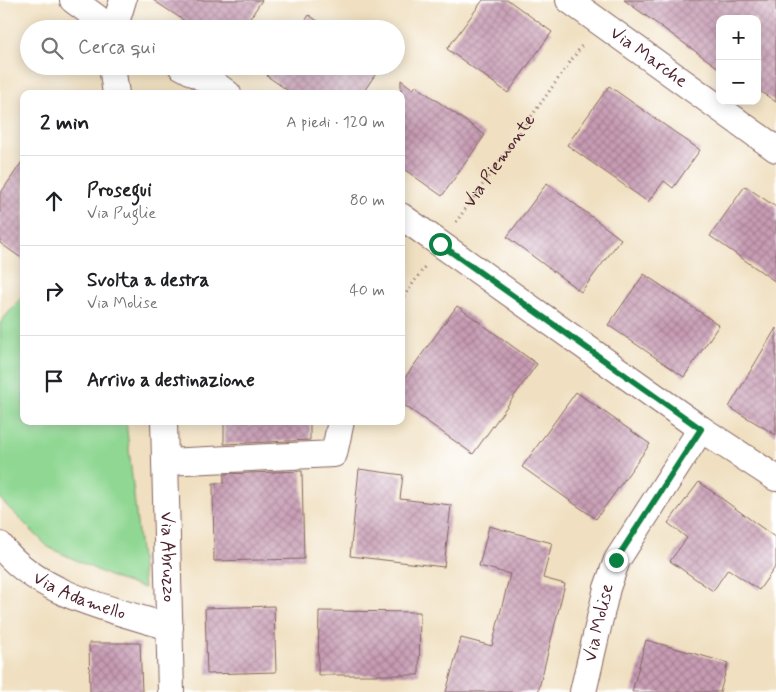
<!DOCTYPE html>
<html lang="it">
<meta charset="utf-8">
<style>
body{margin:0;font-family:Mynerve,sans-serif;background:#f6f6f6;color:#202124}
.controls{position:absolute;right:15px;top:15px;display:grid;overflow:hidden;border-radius:10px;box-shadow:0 2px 12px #0003}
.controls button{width:45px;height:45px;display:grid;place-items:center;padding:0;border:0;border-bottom:1px solid #e0e0e0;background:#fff;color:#202124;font:25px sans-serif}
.stop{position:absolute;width:15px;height:15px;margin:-11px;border:4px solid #0b8043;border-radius:50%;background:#fff}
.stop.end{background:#0b8043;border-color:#fff;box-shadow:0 1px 5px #0008}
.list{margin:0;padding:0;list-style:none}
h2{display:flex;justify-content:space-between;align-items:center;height:65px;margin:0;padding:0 20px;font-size:21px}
h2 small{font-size:16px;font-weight:400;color:#757577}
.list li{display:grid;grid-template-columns:32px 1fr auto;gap:15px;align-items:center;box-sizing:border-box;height:90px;padding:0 20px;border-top:1px solid #e0e0e0}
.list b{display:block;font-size:19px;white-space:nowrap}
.list p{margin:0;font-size:16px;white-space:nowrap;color:#757577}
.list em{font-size:16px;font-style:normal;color:#757577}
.icon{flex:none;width:28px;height:28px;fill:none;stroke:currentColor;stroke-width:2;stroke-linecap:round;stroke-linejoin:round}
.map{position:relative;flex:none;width:776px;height:692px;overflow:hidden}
.search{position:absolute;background:#fff;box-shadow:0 2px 12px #0003;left:20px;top:20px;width:385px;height:55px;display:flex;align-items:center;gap:12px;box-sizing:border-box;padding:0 18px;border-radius:28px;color:#757577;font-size:19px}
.panel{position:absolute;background:#fff;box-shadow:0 2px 12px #0003;left:20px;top:90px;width:385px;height:335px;border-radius:10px}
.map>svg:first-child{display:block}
.park{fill:#8fd792;stroke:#6c7b5e}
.building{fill:url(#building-cross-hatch)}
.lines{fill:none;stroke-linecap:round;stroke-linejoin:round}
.minor-casing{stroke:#846360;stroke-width:28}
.path{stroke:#846360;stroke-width:3;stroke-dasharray:1 4;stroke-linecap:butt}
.minor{stroke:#fff;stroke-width:26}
.route{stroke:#0b8043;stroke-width:6}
.labels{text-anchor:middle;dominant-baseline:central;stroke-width:4.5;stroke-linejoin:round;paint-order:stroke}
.street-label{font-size:18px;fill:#4a1f2b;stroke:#fff}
</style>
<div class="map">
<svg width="776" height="692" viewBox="0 0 776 692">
<defs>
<pattern id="building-cross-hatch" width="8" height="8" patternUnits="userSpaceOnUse" patternTransform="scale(1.25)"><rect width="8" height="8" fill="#c79cb4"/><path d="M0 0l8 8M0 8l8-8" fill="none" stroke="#a47f93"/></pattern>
</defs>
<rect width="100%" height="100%" fill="#fff"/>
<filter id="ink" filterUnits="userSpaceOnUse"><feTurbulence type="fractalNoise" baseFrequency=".02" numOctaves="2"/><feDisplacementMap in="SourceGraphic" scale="10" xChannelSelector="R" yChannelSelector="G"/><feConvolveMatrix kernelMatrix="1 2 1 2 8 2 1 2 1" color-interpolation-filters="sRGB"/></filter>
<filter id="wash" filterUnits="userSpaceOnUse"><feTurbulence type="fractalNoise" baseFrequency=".0096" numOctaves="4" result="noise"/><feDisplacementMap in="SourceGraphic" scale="20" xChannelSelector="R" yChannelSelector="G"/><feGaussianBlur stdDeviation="1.12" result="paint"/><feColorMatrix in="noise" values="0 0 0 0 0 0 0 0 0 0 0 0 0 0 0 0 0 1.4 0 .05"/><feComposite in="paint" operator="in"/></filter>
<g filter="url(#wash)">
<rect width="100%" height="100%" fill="#f0e0c1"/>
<path class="park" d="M24,294V421H126L144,588L116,579L48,547L0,499V323Z"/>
<g id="blocks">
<g class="building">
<path d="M153,0H262L243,29H197Z"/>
<path d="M483,0H508L552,32L508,93L447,49Z"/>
<path d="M624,0H776V102L757,89V19H720V69Z"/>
<path d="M309,15L329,29H300Z"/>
<path d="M273,66H381L362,94H293L267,76Z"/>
<path d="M401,80L413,89L416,86L485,135L442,196L401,167Z"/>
<path d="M609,86L700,150L673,188L664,181L648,202L567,145Z"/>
<path d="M24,159V260L0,243V194Z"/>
<path d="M547,183L621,239L581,292L507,237Z"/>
<path d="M745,186L776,207V282L710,236Z"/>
<path d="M644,274L719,325L684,377L608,325Z"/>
<path d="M457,306L537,364L473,454L401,403V383Z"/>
<path d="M776,328V435L729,407Z"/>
<path d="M576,392L650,444L596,519L522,467Z"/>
<path d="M224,421H310V440L224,444Z"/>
<path d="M359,469L403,475L400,499L451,505L444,567L350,556Z"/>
<path d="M302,471L304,559L214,561L213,483H224V474Z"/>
<path d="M699,482L776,538V566L759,590L728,569L713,591L670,561L687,538L668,523Z"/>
<path d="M489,526L552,543L543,578L565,584L538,692H446L461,638L492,646L510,574L479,566Z"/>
<path d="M274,606L276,672L207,674L205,608Z"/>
<path d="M319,611L420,612L419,675H318Z"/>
<path d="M646,640L728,663L720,692H632Z"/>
<path d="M89,643H140L142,692H90Z"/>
</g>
</g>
</g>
<g filter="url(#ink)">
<use href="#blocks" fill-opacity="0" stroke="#846360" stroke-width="1"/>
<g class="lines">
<g class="minor-casing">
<g id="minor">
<path d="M73,0L112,29"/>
<path id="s2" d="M569,0L776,149"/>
<path d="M114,29L123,0"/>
<path d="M112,66L116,94"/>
<path d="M181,66L216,85L228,94"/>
<path d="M401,216L701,429L776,478"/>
<path id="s3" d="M164,421L171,692"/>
<path d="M165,462L334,454L341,421"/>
<path id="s4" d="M0,545C38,595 113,610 170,627"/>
<path id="s5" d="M583,692L607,588L617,560L701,429"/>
</g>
</g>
<g class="path">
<path id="s1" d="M456,222L583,44"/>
<path d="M401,301L425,266"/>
</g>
<use href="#minor" class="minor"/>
</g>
</g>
<g class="lines" filter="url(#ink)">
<path class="route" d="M440,244L701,429L616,560"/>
</g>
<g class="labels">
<g class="street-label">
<text stroke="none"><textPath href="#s2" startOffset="98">Via Marche</textPath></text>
<text stroke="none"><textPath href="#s1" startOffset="75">Via Piemonte</textPath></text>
<text stroke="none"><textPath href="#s3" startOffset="136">Via Abruzzo</textPath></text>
<text stroke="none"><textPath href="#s4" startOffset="96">Via Adamello</textPath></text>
<text stroke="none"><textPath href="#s5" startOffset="71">Via Molise</textPath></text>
</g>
</g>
</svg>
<div class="controls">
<button>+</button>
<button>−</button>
</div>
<div class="stop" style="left:440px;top:244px"></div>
<div class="stop end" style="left:616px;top:560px"></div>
<div class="search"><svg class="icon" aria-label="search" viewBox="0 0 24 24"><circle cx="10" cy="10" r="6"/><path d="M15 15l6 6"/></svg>Cerca qui</div>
<section class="panel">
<h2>2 min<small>A piedi · 120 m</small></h2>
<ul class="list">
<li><svg class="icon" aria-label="ahead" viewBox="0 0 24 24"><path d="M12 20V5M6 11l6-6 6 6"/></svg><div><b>Prosegui</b><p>Via Puglie</p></div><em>80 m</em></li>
<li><svg class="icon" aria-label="right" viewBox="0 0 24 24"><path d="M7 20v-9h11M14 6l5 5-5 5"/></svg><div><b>Svolta a destra</b><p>Via Molise</p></div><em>40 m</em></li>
<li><svg class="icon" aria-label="arrive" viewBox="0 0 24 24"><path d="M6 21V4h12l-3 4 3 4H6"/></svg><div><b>Arrivo a destinazione</b></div></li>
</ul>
</section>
</div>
